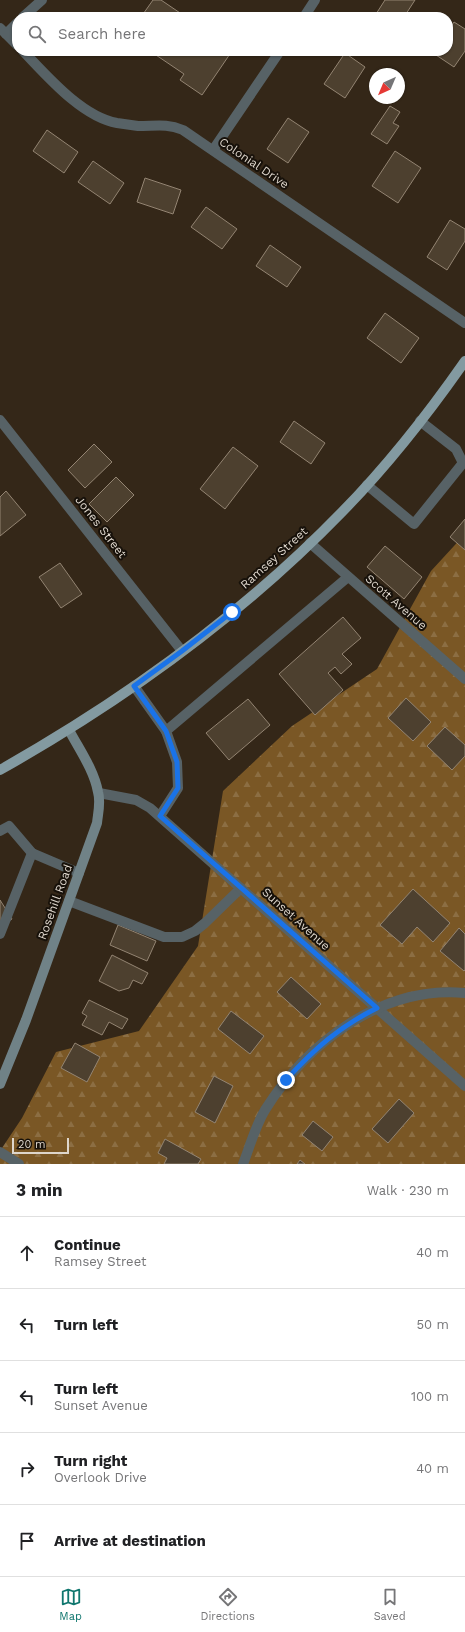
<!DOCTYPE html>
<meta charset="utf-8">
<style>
body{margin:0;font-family:"Work Sans",sans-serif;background:#f2f2f2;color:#202124}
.compass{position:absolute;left:369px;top:68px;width:36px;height:36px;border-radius:50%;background:#fff;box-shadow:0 1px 3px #0004;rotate:224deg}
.scale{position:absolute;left:12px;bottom:10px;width:57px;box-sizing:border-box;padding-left:4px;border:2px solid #ded6cc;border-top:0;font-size:11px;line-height:14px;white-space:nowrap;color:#ded6cc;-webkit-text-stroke:3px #17110a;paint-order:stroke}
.stop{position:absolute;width:12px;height:12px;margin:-9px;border:3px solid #1a73e8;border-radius:50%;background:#fff}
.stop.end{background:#1a73e8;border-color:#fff;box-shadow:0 1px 4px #0008}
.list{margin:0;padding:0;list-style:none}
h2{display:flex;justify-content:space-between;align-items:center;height:52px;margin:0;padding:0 16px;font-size:17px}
h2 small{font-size:13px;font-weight:400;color:#757577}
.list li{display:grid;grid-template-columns:26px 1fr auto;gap:12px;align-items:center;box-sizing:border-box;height:72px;padding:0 16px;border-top:1px solid #e0e0e0}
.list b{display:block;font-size:15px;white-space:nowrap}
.list p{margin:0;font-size:13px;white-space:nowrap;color:#757577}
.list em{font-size:13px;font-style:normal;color:#757577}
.icon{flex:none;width:22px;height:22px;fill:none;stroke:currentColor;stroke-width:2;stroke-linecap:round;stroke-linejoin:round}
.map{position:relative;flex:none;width:465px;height:1164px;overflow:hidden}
.search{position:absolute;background:#fff;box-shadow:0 1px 3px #0004;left:12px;right:12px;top:12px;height:44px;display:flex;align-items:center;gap:10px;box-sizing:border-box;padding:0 14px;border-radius:16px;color:#757577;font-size:15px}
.sheet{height:412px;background:#fff}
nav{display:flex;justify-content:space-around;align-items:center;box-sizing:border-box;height:56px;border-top:1px solid #e0e0e0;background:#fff;font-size:11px;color:#757577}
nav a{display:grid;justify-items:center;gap:2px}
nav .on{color:#0f766e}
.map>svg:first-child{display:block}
.forest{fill:url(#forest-firs)}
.building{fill:#4d402f;stroke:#938472}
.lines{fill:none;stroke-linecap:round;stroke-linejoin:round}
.lane{stroke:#576266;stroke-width:10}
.street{stroke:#576266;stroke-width:10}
.secondary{stroke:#708287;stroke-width:10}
.primary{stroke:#839aa1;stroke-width:10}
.route{stroke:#1a73e8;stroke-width:5}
.labels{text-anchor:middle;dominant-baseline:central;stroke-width:4;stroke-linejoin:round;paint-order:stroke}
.street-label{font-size:12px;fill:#ded6cc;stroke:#17110a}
</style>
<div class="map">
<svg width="465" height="1164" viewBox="0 0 465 1164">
<defs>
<pattern id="forest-firs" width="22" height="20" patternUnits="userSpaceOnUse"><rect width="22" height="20" fill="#7a5725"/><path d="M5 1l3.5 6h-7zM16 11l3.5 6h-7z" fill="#8c6e43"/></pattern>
</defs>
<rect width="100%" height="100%" fill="#342718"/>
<path class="forest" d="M465,534V1164H0V1151L22,1118L56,1052L139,1031L198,946L223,791L292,726L377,669L431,571Z"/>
<g class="building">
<path d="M153,0H161L186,17H141Z"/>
<path d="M385,0H415L404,17H380L376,14Z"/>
<path d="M454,22L465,29V51L454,67L433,53L435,51H448V31Z"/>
<path d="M150,51H232L202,95L180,80L184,74Z"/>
<path d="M345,53L365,67L345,98L324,84Z"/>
<path d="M390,106L400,112L393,123L399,126L387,144L371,134Z"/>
<path d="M288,118L309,132L288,163L267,149Z"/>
<path d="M47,130L78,152L64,173L33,151Z"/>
<path d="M395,151L421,168L398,203L372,186Z"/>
<path d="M93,161L124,183L110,204L78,182Z"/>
<path d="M145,178L181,190L173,214L137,202Z"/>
<path d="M206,207L237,229L222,249L191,227Z"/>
<path d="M450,220L465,229V241L447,270L427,257Z"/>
<path d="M270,245L301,267L287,287L256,266Z"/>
<path d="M385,313L419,338L401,363L367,338Z"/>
<path d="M294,421L325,443L311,464L280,442Z"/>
<path d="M94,444L112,462L85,488L68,470Z"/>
<path d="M233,447L258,466L225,509L200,489Z"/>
<path d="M116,477L134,495L107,522L89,504Z"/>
<path d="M6,491L26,515L0,536V497Z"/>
<path d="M465,519V550L450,537Z"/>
<path d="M385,546L422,577L404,599L367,567Z"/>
<path d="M60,563L82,594L61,608L39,577Z"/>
<path d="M343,617L361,638L342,654L352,664L341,674L335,667L328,673L343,690L315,715L279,674Z"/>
<path d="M406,698L431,722L413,741L388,718Z"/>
<path d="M248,699L270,725L229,760L206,733Z"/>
<path d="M445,727L465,745V756L452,770L427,746Z"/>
<path d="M413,889L450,923L433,942L417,927L402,944L380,925Z"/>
<path d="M0,900L12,919L0,927Z"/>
<path d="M118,925L156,941L147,961L110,945Z"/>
<path d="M459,928L465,934V970L464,971L440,951Z"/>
<path d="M112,955L148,973L142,984L133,980L129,988L119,991L99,981Z"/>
<path d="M291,977L321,1004L307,1019L277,992Z"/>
<path d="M89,1000L128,1019L122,1029L109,1022L102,1035L82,1025L87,1016L82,1013Z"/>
<path d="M231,1011L264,1036L250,1054L218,1029Z"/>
<path d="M75,1043L100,1057L87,1082L61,1068Z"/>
<path d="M214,1076L233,1086L215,1123L195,1112Z"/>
<path d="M399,1099L414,1113L388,1143L372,1129Z"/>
<path d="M313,1121L333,1137L322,1151L302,1135Z"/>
<path d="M165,1139L201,1159L198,1164H164L167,1158L158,1153Z"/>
<path d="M300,1160L305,1164H297Z"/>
</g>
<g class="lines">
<g class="lane">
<path d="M23,17L42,0"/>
<path d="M6,34L17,23"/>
<path d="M367,485L414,524L463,463L456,449L420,421"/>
<path d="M134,686L166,731"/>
<path d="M160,816L178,788L177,762L166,731L348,577"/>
<path d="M0,831L9,826L32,853L0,934"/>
<path d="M32,853L79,873"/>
<path d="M69,901L164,937H182L195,931L205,923L241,888"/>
</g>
<g class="street">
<path d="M304,17L315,0"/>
<path d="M0,28L17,45"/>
<path d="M23,51C47,76 82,117 117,123C124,124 131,125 138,126C156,126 166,123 183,130L465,323"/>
<path d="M213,150L280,51"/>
<path d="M0,420L182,651"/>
<path d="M310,543L465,679"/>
<path d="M99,793L136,800L150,808L465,1086"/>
<path d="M0,1152L19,1164"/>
<path d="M243,1164C250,1146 255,1127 265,1110C307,1043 382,985 465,993"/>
</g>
<path class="secondary" d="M0,1084L26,1020L97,823C98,813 101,802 98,792C94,770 79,749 69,730"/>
<path class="primary" d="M0,770C124,700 243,614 342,512C387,466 428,414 465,361"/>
</g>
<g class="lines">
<path class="route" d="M232,612L182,651L134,686L166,731L177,762L178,788L160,816L377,1008C339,1027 315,1048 286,1080"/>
</g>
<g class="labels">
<g class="street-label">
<text transform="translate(254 163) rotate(34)">Colonial Drive</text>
<text transform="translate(101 527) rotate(52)">Jones Street</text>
<text transform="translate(274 558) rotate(-42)">Ramsey Street</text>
<text transform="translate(396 602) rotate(41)">Scott Avenue</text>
<text transform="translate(55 902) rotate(-70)">Rosehill Road</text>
<text transform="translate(296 919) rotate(42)">Sunset Avenue</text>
</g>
</g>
</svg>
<svg class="compass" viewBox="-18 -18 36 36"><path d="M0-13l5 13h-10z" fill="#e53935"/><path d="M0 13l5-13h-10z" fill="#757577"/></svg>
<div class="scale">20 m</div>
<div class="stop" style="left:232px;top:612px"></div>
<div class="stop end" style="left:286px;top:1080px"></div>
<div class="search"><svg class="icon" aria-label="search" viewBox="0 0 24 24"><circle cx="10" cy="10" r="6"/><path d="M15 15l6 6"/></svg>Search here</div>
</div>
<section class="sheet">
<h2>3 min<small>Walk · 230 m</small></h2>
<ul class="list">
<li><svg class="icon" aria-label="ahead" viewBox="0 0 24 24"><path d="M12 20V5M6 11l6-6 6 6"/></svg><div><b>Continue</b><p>Ramsey Street</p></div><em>40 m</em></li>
<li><svg class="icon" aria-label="left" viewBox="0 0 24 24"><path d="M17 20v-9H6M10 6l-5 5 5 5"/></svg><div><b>Turn left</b></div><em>50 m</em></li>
<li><svg class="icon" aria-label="left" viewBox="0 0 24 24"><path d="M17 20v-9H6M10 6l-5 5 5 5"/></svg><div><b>Turn left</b><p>Sunset Avenue</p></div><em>100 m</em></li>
<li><svg class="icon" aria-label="right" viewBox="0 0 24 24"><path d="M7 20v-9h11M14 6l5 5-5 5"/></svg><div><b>Turn right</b><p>Overlook Drive</p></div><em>40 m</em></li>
<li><svg class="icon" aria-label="arrive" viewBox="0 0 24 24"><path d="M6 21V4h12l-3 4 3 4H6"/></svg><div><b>Arrive at destination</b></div></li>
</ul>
</section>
<nav>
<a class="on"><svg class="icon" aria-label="map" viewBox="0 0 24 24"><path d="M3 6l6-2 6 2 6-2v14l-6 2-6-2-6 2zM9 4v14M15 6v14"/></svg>Map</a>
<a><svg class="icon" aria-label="directions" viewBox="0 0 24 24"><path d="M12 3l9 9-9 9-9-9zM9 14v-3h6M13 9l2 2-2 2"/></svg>Directions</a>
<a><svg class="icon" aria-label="saved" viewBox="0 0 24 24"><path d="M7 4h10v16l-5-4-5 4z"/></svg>Saved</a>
</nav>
